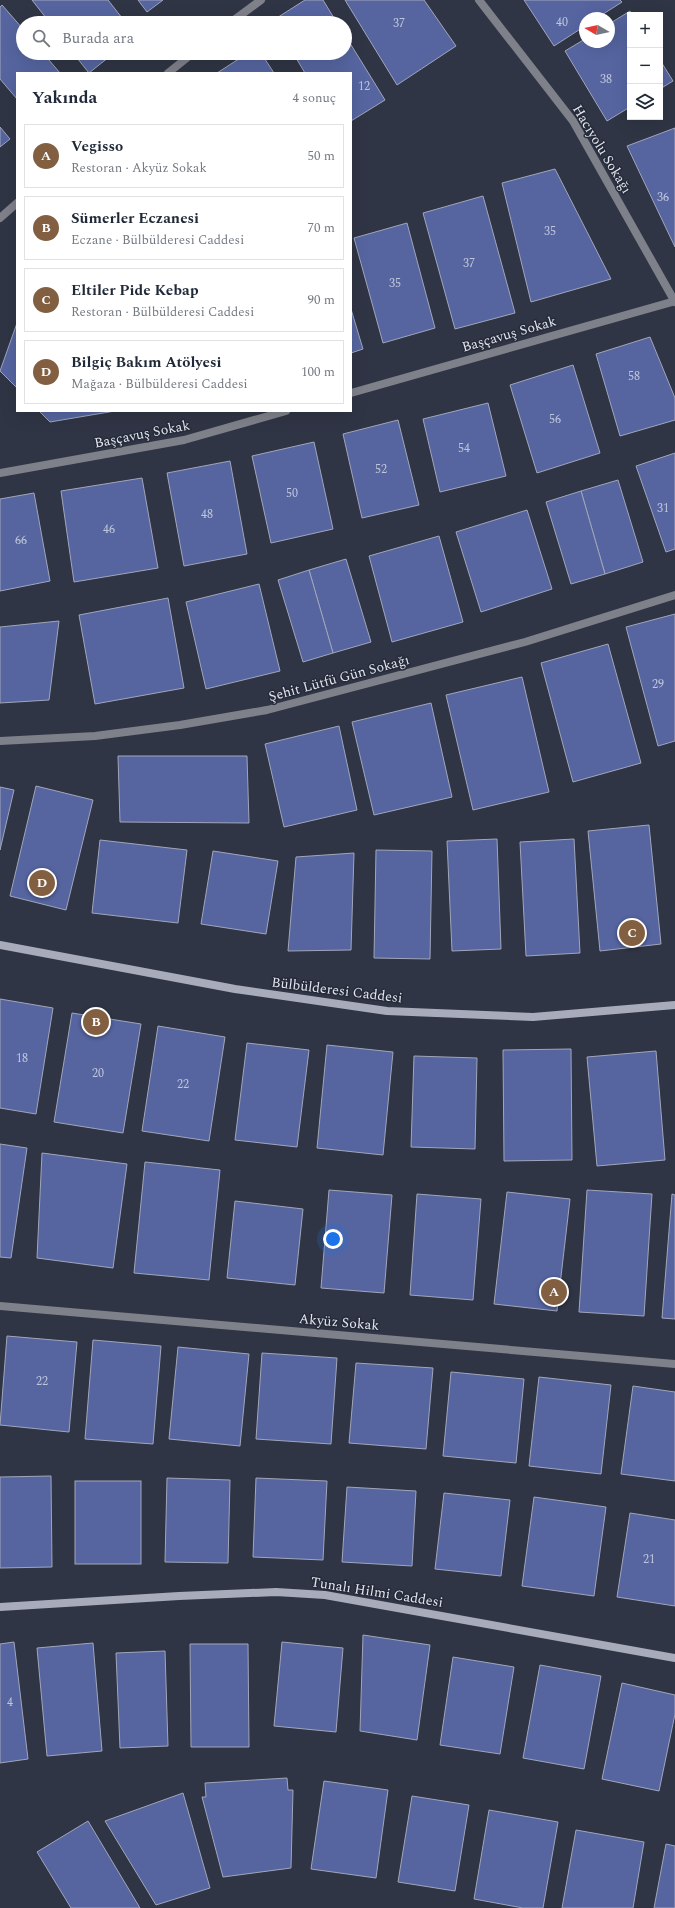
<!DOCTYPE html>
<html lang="tr">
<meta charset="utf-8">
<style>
body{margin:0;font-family:Spectral,serif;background:#f6f6f7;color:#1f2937}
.controls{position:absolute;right:12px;top:12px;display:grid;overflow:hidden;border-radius:0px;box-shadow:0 4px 16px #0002}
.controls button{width:36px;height:36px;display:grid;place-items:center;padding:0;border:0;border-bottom:1px solid #e0e1e3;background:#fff;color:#1f2937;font:20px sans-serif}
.compass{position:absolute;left:579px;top:12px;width:36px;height:36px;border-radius:50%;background:#fff;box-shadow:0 4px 16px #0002;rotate:279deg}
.you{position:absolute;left:333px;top:1239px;width:14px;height:14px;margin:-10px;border:3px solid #fff;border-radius:50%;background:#1a73e8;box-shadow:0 0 0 6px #1a73e833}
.badge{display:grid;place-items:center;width:26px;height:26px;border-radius:50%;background:#815f40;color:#fff;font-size:13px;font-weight:700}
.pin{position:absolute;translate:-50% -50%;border:2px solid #fff;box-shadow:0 1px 4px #0006}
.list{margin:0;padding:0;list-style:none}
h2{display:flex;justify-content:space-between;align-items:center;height:52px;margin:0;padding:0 16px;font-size:17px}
h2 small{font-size:13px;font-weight:400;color:#747a83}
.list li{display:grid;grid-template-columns:26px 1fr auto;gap:12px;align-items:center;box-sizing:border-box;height:64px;margin:0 8px 8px;padding:0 8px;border:1px solid #e0e1e3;border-radius:0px}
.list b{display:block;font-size:15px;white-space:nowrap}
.list p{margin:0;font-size:13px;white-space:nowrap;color:#747a83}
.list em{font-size:13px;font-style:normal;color:#747a83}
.icon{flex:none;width:22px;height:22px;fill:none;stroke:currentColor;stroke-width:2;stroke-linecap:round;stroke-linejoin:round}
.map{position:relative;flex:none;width:675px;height:1908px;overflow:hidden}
.search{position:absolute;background:#fff;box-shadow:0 4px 16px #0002;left:16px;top:16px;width:336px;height:44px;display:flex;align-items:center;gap:10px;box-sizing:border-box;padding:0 14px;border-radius:22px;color:#747a83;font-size:15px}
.panel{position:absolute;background:#fff;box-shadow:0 4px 16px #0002;left:16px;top:72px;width:336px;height:340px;border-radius:0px}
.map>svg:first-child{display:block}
.building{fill:#5665a0;stroke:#a0a6ba}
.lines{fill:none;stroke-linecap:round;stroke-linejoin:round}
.minor{stroke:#7f818a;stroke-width:8}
.secondary{stroke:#a8acba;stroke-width:8}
.labels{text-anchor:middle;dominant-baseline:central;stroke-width:3;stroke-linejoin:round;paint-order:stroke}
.number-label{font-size:12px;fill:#bfc6dc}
.street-label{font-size:14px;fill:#e2e6f0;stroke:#262b3a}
</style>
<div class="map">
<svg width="675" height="1908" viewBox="0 0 675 1908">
<rect width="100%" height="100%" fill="#303545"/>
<g class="building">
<path d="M32,0H108L126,23H50Z"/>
<path d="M138,0H163L147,12Z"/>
<path d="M305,0H323L337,23H274L272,21Z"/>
<path d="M345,0H424L456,46L397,85Z"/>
<path d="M524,0H620L622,2L597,18H585V26L554,46Z"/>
<path d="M2,5L23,29V53H43L60,73H17V99L0,79V7Z"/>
<path d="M630,11L632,15H630V107L607,121L565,51L585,39V42H609V24Z"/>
<path d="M345,35L385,100L351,121V73H305L293,53H345Z"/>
<path d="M73,53H114L89,73Z"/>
<path d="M248,53H261L274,73H217Z"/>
<path d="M660,60L673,81L660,89Z"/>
<path d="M0,127L10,139L0,147Z"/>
<path d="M675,128V247L627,146Z"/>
<path d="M555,169L611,279L531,302L502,183Z"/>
<path d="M483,196L515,313L455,329L423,213Z"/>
<path d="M407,223L435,328L383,343L354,238Z"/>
<path d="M351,309L363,349L351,353Z"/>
<path d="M17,323V388L0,371Z"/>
<path d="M650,337L675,398V420L620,436L596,354Z"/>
<path d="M573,365L600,453L537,473L510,385Z"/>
<path d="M488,403L506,476L440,492L423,419Z"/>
<path d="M39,411H115L50,422Z"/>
<path d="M398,420L419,505L362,518L343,434Z"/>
<path d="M314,442L333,529L271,543L252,456Z"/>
<path d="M675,453V549L666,552L636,466Z"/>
<path d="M230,461L247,554L184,566L167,473Z"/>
<path d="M142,478L158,568L74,582L61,491Z"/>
<path d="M618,480L643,562L605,574L581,491Z"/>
<path d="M581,491L605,574L571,584L546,502Z"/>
<path d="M34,493L50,581L0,591V499Z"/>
<path d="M527,510L552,589L481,612L456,532Z"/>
<path d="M439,536L463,622L392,642L369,556Z"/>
<path d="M346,559L371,642L333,653L309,570Z"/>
<path d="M309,570L333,653L303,662L278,580Z"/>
<path d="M259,584L280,671L206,689L186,602Z"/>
<path d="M168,598L184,688L95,704L79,615Z"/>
<path d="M675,614V741L658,746L626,627Z"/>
<path d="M59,621L49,700L0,703V627Z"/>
<path d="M608,644L641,763L573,782L541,663Z"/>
<path d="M522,677L549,792L473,810L446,695Z"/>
<path d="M431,703L452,797L374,815L352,722Z"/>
<path d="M339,726L357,810L284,827L265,744Z"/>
<path d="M118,756H247L249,823L120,822Z"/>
<path d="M36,786L93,800L66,910L10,896Z"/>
<path d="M0,787L14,790L0,850Z"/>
<path d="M649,825L661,944L600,951L588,831Z"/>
<path d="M497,839L501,949L452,951L447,841Z"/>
<path d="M574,839L580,953L526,956L520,842Z"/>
<path d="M100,840L187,850L178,923L92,913Z"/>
<path d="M376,850L432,851L430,959L374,958Z"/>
<path d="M213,851L278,861L266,934L201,924Z"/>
<path d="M354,853L351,950L288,951L296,857Z"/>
<path d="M0,999L53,1008L36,1114L0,1108Z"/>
<path d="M72,1013L141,1024L123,1133L54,1122Z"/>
<path d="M158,1026L225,1037L209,1141L142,1131Z"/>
<path d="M247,1043L309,1050L297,1147L235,1140Z"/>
<path d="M327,1045L393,1052L383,1155L317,1148Z"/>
<path d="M571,1049L572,1160L504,1161L503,1050Z"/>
<path d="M656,1051L665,1160L597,1166L587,1057Z"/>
<path d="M414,1056L477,1058L475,1149L411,1147Z"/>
<path d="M0,1144L27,1148L11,1258L0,1257Z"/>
<path d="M42,1153L127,1164L113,1268L37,1258Z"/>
<path d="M145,1162L220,1170L209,1280L134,1273Z"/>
<path d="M329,1190L392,1195L384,1293L321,1288Z"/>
<path d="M587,1190L652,1194L644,1316L579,1312Z"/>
<path d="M507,1192L570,1199L557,1311L494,1304Z"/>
<path d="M417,1194L481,1199L473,1300L410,1295Z"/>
<path d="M672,1194L675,1195V1319L662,1318Z"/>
<path d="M235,1201L303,1209L295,1285L227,1278Z"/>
<path d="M7,1336L77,1342L69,1432L0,1425Z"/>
<path d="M93,1340L161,1346L153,1444L85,1439Z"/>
<path d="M178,1347L249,1354L240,1446L169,1439Z"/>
<path d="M262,1353L337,1358L331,1444L256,1439Z"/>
<path d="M356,1363L433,1368L426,1449L349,1443Z"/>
<path d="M451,1372L524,1379L516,1463L443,1456Z"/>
<path d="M539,1377L611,1385L601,1474L529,1466Z"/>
<path d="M633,1386L675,1392V1481L621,1474Z"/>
<path d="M51,1476L52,1567L0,1568V1477Z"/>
<path d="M167,1478L230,1480L228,1563L165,1562Z"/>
<path d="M256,1478L327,1481L323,1560L253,1557Z"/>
<rect x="75" y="1481" width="66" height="83"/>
<path d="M347,1487L416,1491L412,1566L342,1562Z"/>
<path d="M444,1493L510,1500L501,1576L435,1569Z"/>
<path d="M534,1497L606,1507L594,1596L522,1586Z"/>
<path d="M630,1513L675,1520V1606L617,1597Z"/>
<path d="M363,1635L430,1645L417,1740L360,1731Z"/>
<path d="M14,1642L28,1759L0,1763V1644Z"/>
<path d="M282,1642L343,1648L336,1732L274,1726Z"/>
<path d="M93,1643L102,1751L47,1756L37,1648Z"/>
<path d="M190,1644H248L249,1747H191Z"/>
<path d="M165,1651L168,1746L120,1748L116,1653Z"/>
<path d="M453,1657L514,1667L500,1754L440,1745Z"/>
<path d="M540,1665L601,1676L584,1769L523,1758Z"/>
<path d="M622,1683L675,1695V1714L659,1791L602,1779Z"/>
<path d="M287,1778L288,1790H293L291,1868L223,1877L202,1797H206L205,1783Z"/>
<path d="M324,1781L388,1790L376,1878L311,1869Z"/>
<path d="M183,1793L210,1888L156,1905L105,1821Z"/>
<path d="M412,1796L469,1805L455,1891L398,1882Z"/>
<path d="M489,1810L558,1822L543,1908H523L474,1899Z"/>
<path d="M88,1821L140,1908H71L37,1852Z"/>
<path d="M576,1830L644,1842L633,1908H562Z"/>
<path d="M666,1844L675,1846V1908H654Z"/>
</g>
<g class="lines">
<g class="minor">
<path d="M479,0L573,121L675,302"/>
<path d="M230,23L261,0"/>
<path d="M168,73L193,53"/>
<path d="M0,218L17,203"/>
<path d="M351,393L675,301"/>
<path d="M0,473L184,440L286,411"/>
<path d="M0,741L95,736L180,725L267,710L525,642L675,595"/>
<path d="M0,1306L675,1364"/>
</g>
<g class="secondary">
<path d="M0,945L235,989L387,1011L533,1017L675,1005"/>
<path d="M0,1607L179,1596L276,1592L325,1595L675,1658"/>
</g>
</g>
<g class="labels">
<g class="number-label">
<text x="562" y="22">40</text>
<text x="399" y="23">37</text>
<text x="606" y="79">38</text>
<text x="364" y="86">12</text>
<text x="663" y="197">36</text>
<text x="550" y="231">35</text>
<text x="469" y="263">37</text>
<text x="395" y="283">35</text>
<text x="634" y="376">58</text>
<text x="555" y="419">56</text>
<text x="464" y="448">54</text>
<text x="381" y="469">52</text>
<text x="292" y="493">50</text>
<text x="663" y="508">31</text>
<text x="207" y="514">48</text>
<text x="109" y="529">46</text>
<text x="21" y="540">66</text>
<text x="658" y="684">29</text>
<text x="22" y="1058">18</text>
<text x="98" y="1073">20</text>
<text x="183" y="1084">22</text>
<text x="42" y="1381">22</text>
<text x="649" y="1559">21</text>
<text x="10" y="1702">4</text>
</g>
<g class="street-label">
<text transform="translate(602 149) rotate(59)">Hacıyolu Sokağı</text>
<text transform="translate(509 334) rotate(-16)">Başçavuş Sokak</text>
<text transform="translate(142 434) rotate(-11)">Başçavuş Sokak</text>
<text transform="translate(339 678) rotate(-15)">Şehit Lütfü Gün Sokağı</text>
<text transform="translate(337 990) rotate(7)">Bülbülderesi Caddesi</text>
<text transform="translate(339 1322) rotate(5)">Akyüz Sokak</text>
<text transform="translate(377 1592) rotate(9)">Tunalı Hilmi Caddesi</text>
</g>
</g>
</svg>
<div class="controls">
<button>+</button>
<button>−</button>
<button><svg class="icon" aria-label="layers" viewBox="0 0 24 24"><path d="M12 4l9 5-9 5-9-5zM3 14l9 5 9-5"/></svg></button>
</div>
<svg class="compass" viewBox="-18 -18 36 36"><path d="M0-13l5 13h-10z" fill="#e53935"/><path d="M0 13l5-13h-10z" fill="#747a83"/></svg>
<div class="you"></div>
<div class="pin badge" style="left:554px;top:1292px">A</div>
<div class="pin badge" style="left:96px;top:1022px">B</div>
<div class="pin badge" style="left:632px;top:933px">C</div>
<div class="pin badge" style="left:42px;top:883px">D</div>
<div class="search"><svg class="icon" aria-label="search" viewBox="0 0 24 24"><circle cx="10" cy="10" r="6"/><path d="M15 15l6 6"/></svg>Burada ara</div>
<section class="panel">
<h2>Yakında<small>4 sonuç</small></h2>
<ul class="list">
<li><span class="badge">A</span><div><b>Vegisso</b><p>Restoran · Akyüz Sokak</p></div><em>50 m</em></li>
<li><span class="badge">B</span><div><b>Sümerler Eczanesi</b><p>Eczane · Bülbülderesi Caddesi</p></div><em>70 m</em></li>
<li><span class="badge">C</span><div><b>Eltiler Pide Kebap</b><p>Restoran · Bülbülderesi Caddesi</p></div><em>90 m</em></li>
<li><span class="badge">D</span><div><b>Bilgiç Bakım Atölyesi</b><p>Mağaza · Bülbülderesi Caddesi</p></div><em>100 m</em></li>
</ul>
</section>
</div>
